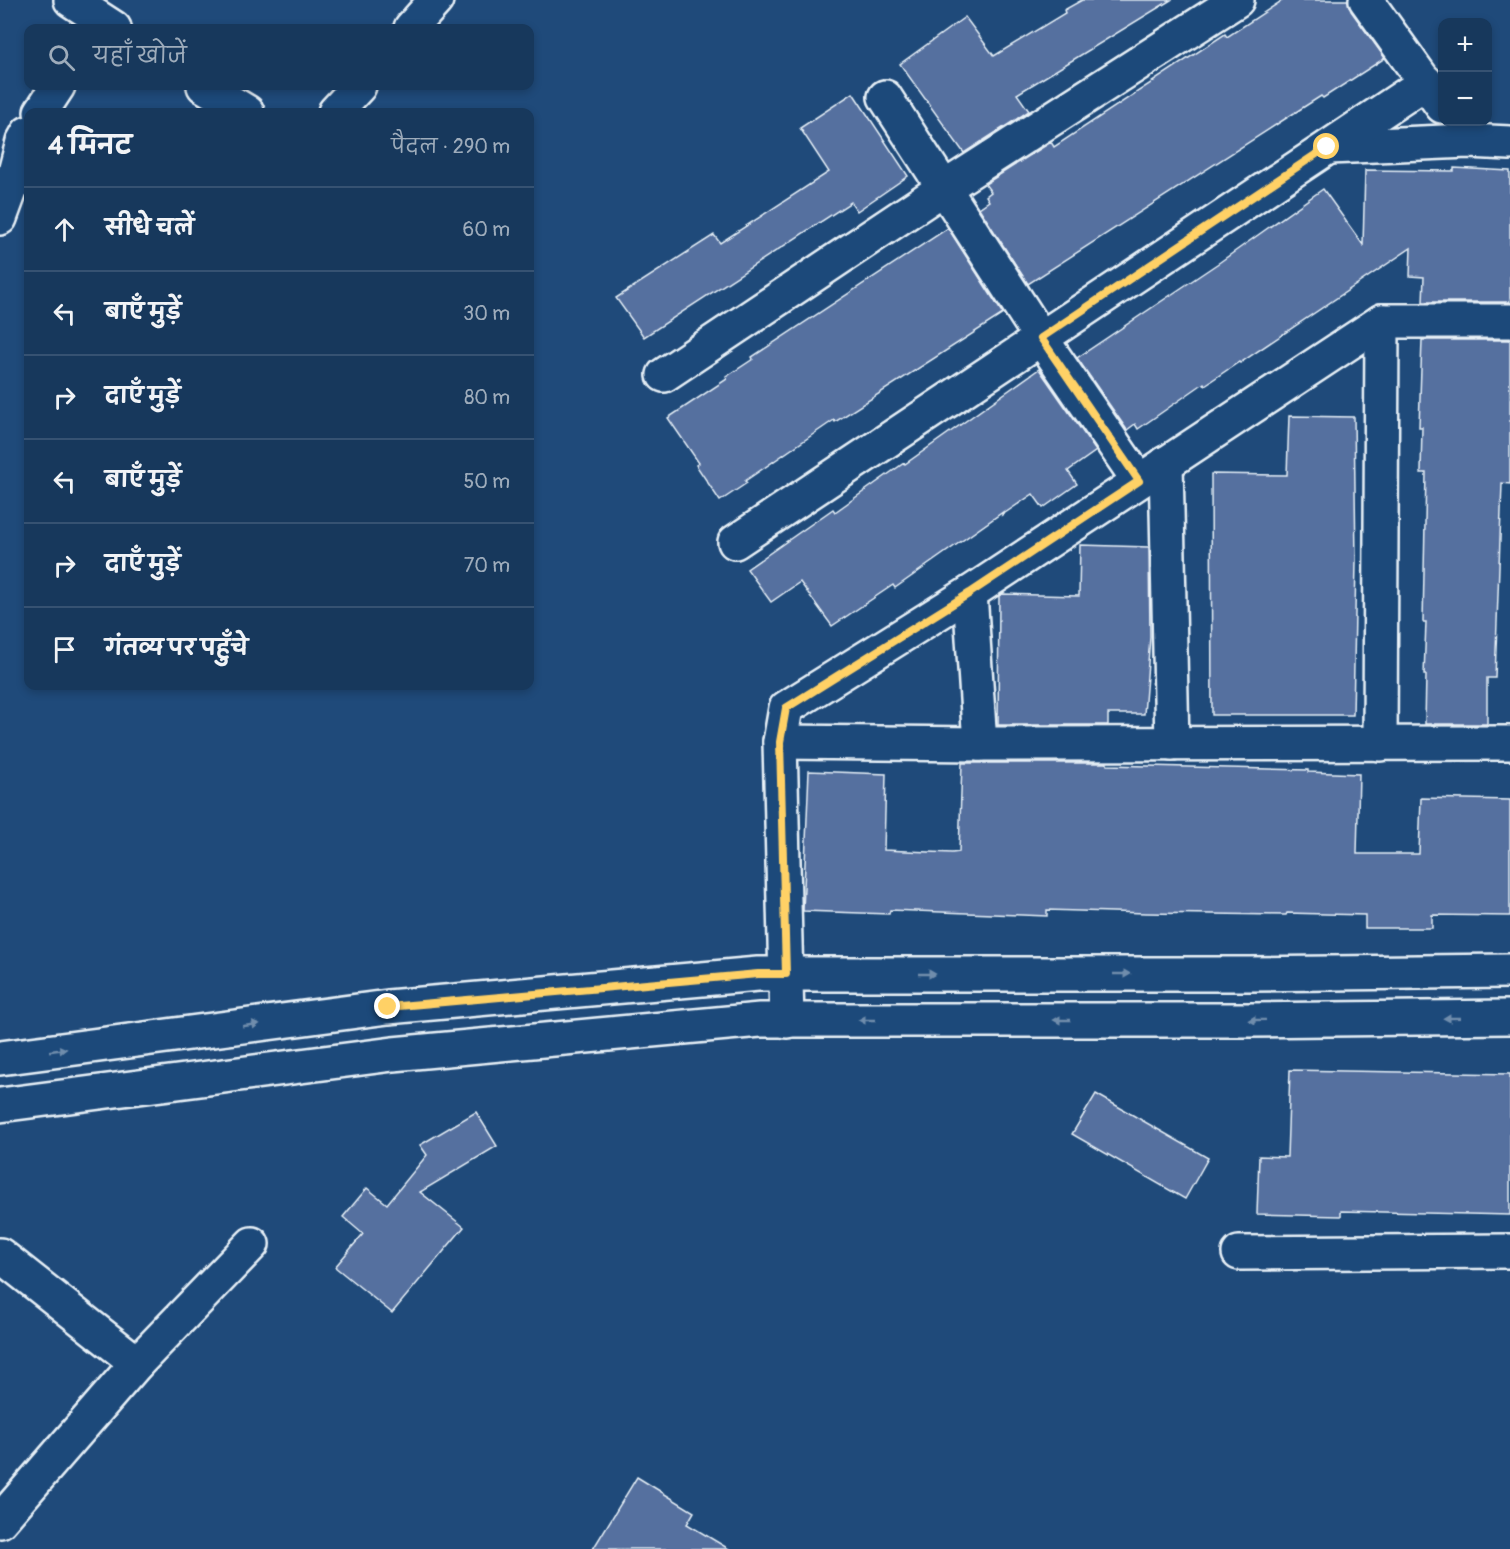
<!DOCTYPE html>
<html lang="hi">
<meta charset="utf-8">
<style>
body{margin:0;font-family:Pangolin,"Playpen Sans Deva",sans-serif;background:#203f62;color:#f1f3f6}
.controls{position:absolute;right:18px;top:18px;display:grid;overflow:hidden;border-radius:12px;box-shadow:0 3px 9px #0003}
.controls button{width:54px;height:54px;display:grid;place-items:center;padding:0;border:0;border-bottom:2px solid #365272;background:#17385c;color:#f1f3f6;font:30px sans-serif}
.stop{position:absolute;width:18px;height:18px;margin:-14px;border:4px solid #ffd166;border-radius:50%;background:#fff}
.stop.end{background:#ffd166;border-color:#fff;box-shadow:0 2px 6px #0008}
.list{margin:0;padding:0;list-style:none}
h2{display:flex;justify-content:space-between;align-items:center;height:78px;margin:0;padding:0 24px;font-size:26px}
h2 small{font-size:20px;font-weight:400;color:#9eacbb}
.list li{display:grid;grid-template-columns:39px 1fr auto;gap:18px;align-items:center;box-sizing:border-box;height:84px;padding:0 24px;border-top:2px solid #365272}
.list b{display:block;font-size:22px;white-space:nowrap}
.list em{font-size:20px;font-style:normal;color:#9eacbb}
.icon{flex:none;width:33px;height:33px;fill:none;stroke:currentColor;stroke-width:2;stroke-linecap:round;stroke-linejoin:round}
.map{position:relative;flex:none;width:1510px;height:1549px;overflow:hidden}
.search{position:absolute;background:#17385c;box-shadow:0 3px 9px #0003;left:24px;top:24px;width:510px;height:66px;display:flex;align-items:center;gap:15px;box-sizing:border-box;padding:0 21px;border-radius:12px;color:#9eacbb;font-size:22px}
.panel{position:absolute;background:#17385c;box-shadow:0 3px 9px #0003;left:24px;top:108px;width:510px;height:582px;border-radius:12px}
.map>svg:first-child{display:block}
.building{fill:#556f9f;stroke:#e8f1f8;stroke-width:1.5}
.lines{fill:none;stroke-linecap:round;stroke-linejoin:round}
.street-casing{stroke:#e8f1f8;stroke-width:38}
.secondary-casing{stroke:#e8f1f8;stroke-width:38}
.street{stroke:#1f4a7a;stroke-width:33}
.secondary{stroke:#1f4a7a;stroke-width:33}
.oneway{fill:#6f8dac}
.route{stroke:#ffd166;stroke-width:8}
</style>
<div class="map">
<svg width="1510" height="1549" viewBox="0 0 1510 1549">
<rect width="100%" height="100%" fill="#1f4a7a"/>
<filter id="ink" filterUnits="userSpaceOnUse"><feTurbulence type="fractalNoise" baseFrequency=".0167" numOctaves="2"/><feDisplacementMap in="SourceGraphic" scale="12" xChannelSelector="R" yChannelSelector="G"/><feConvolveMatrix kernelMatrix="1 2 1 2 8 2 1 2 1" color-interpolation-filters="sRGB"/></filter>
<g filter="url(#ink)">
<g class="building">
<path d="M1082,0H1171L1017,94L1029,111L964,153L900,64L965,17L994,56L1065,13L1064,10Z"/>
<path d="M1283,0H1348L1351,11L1385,58L1323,98L1321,96L1288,117L1028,284L979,208L989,201L986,196L991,192L985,184L1051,142L1054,147L1225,34L1227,37Z"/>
<path d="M853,93L908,176L857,211L851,202L644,337L616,298L714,235L720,243L829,172L800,128Z"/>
<path d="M1454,168L1510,171V302H1423L1424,277L1410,276L1411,248L1240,363L1239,362L1205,385L1204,383L1138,429L1135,424L1127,430L1077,358L1220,262L1323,189L1363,245L1365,170L1454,171Z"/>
<path d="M948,228L1003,314L835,422L834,420L745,481L747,483L720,501L696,465L699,463L668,418L727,379L726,377L753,359L752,357Z"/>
<path d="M1422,340H1510V484L1502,483L1495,678H1487V724H1425L1426,675H1424L1426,622H1423L1426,473H1421L1422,427H1419Z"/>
<path d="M1039,369L1096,451L1068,471L1077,484L1043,508L1033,494L1002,515L1003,512L895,588L893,585L832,626L800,582L771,602L747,569L833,509L835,512L904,463L905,464Z"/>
<path d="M1289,416L1354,417L1356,561L1353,715H1212L1211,474L1287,475Z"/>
<path d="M1080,545L1149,547L1150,637L1144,714H1108V725H998L999,596L1002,594L1079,596Z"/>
<path d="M962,763H1107V765L1308,770V772L1359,774L1357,854H1419L1421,798L1510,800V916L1432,915V928H1365V915L1287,913L1286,915L1146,913L1047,910V916L890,910L889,914L803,911L809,771L886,774L884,850L952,853L959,852Z"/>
<path d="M1290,1070L1510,1074V1215L1341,1211V1216L1257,1214L1259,1156L1287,1157Z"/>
<path d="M1096,1094L1208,1158L1185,1199L1072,1134Z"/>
<path d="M476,1112L497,1146L420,1192L464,1227L392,1313L335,1267L363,1234L343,1217L367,1188L387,1204L427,1155L420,1145Z"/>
<path d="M637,1477L694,1512L687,1524L729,1549H593Z"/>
</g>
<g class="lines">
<g class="street-casing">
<g id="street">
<path d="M71,0L114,28"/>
<path d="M1366,0L1442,106"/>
<path d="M411,28L436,0"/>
<path d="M204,86L247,112"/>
<path d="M885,97L1041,338L1139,481"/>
<path d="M41,112L58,86"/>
<path d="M335,112L359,86"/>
<path d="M1329,147L1468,141L1510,143"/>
<path d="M0,218L11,188L23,142L28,133"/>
<path d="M664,375L944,188L1237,0"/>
<path d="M1166,463L1172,744"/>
<path d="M735,542L1426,82"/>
<path d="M970,593L980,744"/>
<path d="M780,742L980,744L1510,743"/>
<path d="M1380,744L1382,321"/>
<path d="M787,1021L780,742L786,708L970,593L1382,321H1510"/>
<path d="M1239,1253L1510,1251"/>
<path d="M0,1255L137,1363"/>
<path d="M0,1521L137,1363L252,1244"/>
</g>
</g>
<g class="secondary-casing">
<g id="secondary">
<path d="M0,1058L388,1007L758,974H1249L1510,971"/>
<path d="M0,1105L393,1054L760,1020H1250L1510,1017"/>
</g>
</g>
<use href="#street" class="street"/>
<use href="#secondary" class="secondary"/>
</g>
<defs><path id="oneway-solid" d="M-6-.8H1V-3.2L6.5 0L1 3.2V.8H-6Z" transform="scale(1.5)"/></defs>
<g class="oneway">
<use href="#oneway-solid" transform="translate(927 974)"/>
<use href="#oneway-solid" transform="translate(1122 974)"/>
<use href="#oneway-solid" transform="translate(1452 1018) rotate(179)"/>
<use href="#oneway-solid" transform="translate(867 1020) rotate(180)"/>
<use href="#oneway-solid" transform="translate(1062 1020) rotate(180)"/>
<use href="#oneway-solid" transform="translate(1257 1020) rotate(179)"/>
<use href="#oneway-solid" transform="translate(251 1025) rotate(-8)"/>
<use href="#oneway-solid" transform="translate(58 1050) rotate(-8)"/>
</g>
</g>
<g class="lines" filter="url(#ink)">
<path class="route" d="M388,1007L758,974H786L780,742L786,708L970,593L1139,481L1041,338L1327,147"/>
</g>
</svg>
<div class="controls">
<button>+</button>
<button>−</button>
</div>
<div class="stop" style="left:1327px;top:147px"></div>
<div class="stop end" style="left:388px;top:1007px"></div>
<div class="search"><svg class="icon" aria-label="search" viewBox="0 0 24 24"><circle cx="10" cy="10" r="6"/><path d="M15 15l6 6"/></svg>यहाँ खोजें</div>
<section class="panel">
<h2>4 मिनट<small>पैदल · 290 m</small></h2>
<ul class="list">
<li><svg class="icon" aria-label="ahead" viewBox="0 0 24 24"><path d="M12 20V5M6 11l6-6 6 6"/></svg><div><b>सीधे चलें</b></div><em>60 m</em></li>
<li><svg class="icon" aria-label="left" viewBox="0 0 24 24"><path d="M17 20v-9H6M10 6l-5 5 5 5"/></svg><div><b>बाएँ मुड़ें</b></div><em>30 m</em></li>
<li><svg class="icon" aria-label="right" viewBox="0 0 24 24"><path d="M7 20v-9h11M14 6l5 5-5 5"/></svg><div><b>दाएँ मुड़ें</b></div><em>80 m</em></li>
<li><svg class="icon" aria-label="left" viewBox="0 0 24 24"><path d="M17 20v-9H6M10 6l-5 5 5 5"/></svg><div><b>बाएँ मुड़ें</b></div><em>50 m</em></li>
<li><svg class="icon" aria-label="right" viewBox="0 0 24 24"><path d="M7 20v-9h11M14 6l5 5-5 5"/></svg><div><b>दाएँ मुड़ें</b></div><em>70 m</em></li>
<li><svg class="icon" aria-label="arrive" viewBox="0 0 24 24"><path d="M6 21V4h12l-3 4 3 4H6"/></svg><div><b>गंतव्य पर पहुँचे</b></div></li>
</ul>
</section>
</div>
